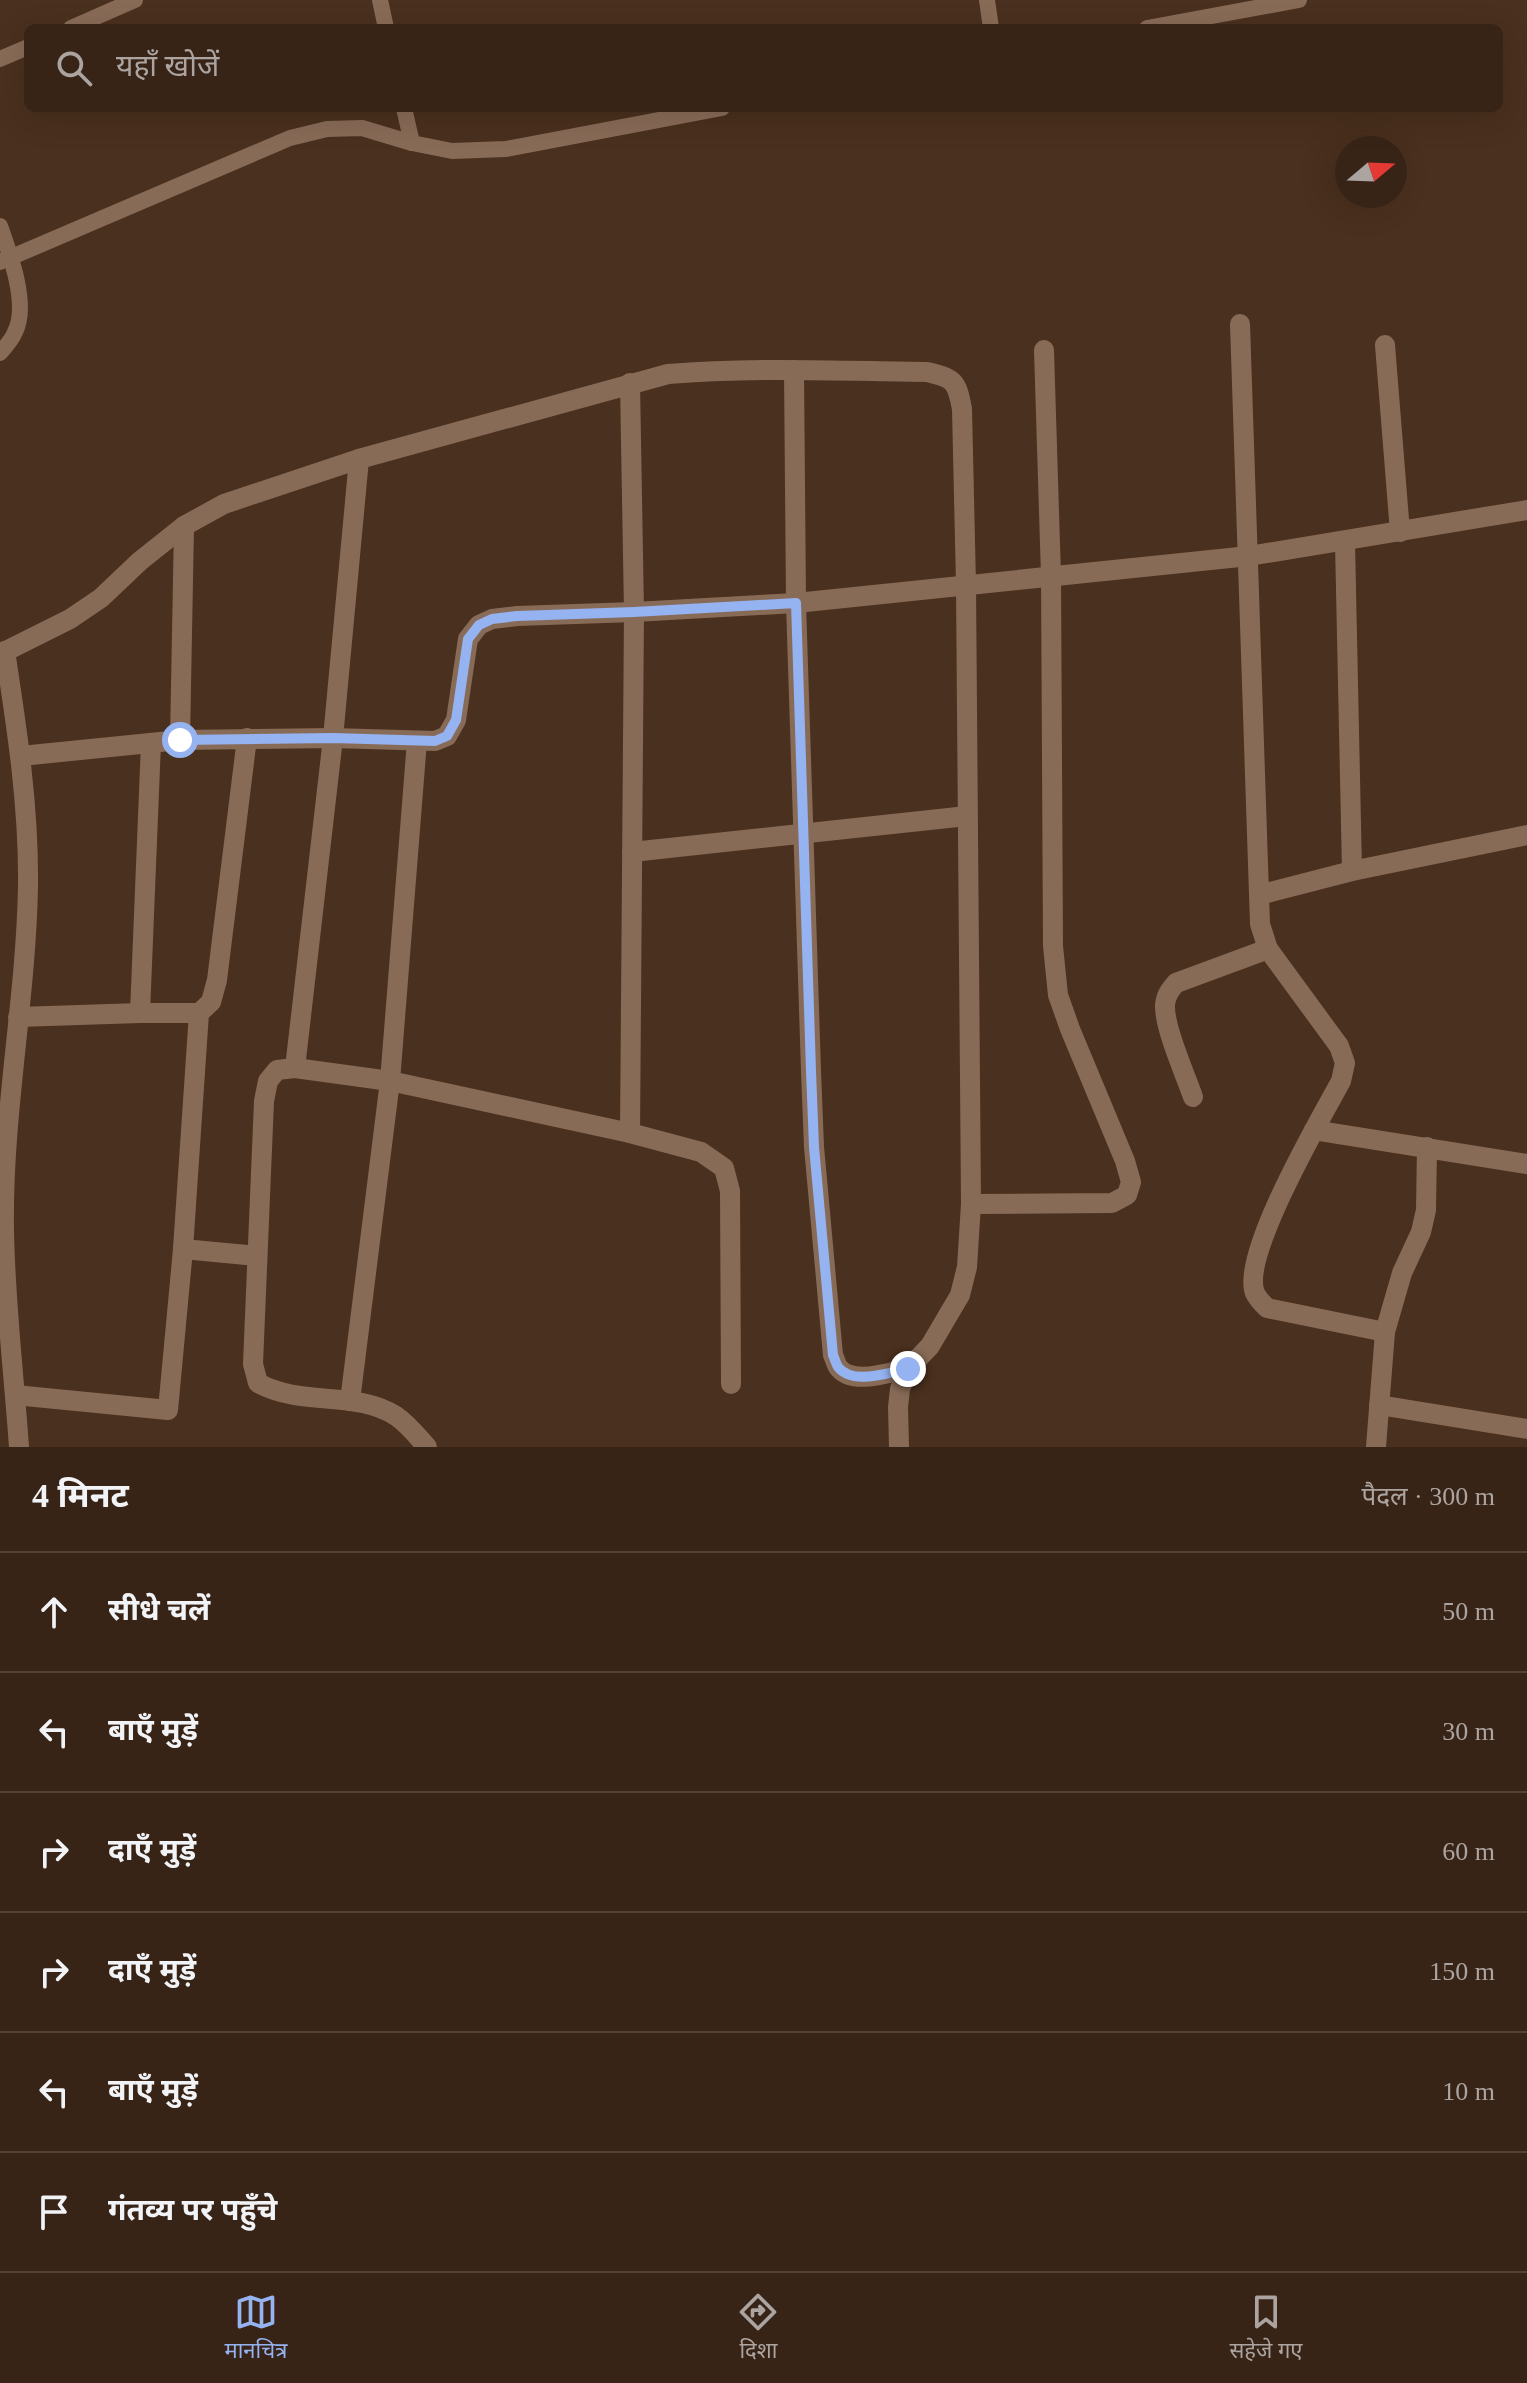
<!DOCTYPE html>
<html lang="hi">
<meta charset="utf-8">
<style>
body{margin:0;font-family:"Times New Roman","Noto Sans Devanagari",serif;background:#433023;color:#f1f3f6}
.compass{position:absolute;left:1335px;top:136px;width:72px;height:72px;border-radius:50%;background:#382416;box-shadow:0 8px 32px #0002;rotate:71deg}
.stop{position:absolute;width:24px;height:24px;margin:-18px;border:6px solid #95b2f1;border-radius:50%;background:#fff}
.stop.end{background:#95b2f1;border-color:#fff;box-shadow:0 2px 8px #0008}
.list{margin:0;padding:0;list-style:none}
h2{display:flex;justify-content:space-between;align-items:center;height:104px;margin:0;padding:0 32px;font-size:34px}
h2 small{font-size:26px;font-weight:400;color:#aba4a1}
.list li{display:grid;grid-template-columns:52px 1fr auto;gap:24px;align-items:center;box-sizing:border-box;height:120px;padding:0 32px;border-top:2px solid #524135}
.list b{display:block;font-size:30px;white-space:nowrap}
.list em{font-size:26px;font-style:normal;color:#aba4a1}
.icon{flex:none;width:44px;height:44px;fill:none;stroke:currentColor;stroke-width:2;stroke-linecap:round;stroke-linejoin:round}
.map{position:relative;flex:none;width:1527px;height:1447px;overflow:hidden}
.search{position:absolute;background:#382416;box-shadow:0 8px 32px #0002;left:24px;right:24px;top:24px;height:88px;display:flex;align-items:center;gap:20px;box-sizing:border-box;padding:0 28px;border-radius:12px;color:#aba4a1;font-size:30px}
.sheet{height:824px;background:#382416}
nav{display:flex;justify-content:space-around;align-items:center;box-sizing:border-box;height:112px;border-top:2px solid #524135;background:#382416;font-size:22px;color:#aba4a1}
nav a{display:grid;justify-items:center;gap:4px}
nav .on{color:#95b2f1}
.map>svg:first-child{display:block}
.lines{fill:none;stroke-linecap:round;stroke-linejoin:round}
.lane{stroke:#886b57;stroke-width:16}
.street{stroke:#886b57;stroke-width:20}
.route{stroke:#95b2f1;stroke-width:10}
</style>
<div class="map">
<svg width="1527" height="1447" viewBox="0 0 1527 1447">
<rect width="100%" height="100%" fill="#4a301e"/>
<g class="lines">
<g class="lane">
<path d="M380,0L386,28"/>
<path d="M987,0L991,28"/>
<path d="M71,28L135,0"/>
<path d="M1147,28L1299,0"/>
<path d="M0,59L28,47"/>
<path d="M404,108L412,143"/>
<path d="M0,226C10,254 29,305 15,332C12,340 5,347 0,353"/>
<path d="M0,262L290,138L327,129L362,128L412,143L452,151L506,149L722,108"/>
</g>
<g class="street">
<path d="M1240,324L1260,924L1268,949L1339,1046L1345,1063L1341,1081C1321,1118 1240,1256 1255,1293C1257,1298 1263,1304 1267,1308L1385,1332"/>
<path d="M1385,345L1400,532"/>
<path d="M794,370L796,603L811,1071L814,1147L833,1355C835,1359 836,1364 838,1367C852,1386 889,1372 908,1369"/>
<path d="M630,383L634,612L630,1133"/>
<path d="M1345,542L1352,871"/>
<path d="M5,651C17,729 29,807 28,886C26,1001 2,1115 4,1230C5,1302 14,1375 19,1447"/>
<path d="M0,654L70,619L101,598L140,561L184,526L224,504L359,459L668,374C754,367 840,371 927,372C954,378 957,381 962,409L966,585L971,1204L967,1267L960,1295L930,1346L908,1369L900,1389L898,1407L899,1447"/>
<path d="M180,740L184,526"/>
<path d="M21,756L180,740L333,738L435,741L447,736L456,720L468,639L479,625L492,619L517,616L634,612L796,603L1249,556L1527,510"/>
<path d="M632,852L967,816"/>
<path d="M1259,895L1352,871L1527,835"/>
<path d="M140,1013L151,743"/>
<path d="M18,1017L140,1013H199L211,1002L217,980L247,738"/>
<path d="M295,1068L333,738L359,459"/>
<path d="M1193,1097C1185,1074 1164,1027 1165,1005C1166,995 1170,990 1176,983L1268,949"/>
<path d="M1314,1130L1527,1164"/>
<path d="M971,1204L1112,1203L1127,1195L1131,1182L1125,1161L1070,1029L1058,995L1053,946L1051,576L1044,350"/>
<path d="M183,1249L257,1256"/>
<path d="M15,1395L168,1410L183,1249L199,1013"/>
<path d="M350,1401L390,1081L417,741"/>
<path d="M1379,1405L1527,1429"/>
<path d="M427,1447C418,1437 408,1424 396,1416C355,1390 302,1407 258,1383L253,1364L264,1101L268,1081L277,1070L295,1068L390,1081L630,1133L701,1152L724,1168L730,1191L731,1384"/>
<path d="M1376,1447L1385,1332L1402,1273L1421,1232L1426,1210L1427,1147"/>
</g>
</g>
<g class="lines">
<path class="route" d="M180,740L333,738L435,741L447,736L456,720L468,639L479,625L492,619L517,616L634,612L796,603L811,1071L814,1147L833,1355C835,1359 836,1364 838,1367C853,1386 889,1372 908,1369"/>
</g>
</svg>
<svg class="compass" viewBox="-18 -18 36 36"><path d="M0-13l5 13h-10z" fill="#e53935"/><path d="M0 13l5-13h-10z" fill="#aba4a1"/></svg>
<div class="stop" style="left:180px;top:740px"></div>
<div class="stop end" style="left:908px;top:1369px"></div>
<div class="search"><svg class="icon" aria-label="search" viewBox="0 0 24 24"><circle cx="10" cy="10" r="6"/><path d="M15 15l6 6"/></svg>यहाँ खोजें</div>
</div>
<section class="sheet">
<h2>4 मिनट<small>पैदल · 300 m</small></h2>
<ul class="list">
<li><svg class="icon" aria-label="ahead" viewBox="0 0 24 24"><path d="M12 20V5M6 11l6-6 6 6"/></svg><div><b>सीधे चलें</b></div><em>50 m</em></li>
<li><svg class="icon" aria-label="left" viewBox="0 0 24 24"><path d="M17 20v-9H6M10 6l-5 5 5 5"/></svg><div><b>बाएँ मुड़ें</b></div><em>30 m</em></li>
<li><svg class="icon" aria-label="right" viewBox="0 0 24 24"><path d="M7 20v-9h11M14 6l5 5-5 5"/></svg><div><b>दाएँ मुड़ें</b></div><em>60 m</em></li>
<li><svg class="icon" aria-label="right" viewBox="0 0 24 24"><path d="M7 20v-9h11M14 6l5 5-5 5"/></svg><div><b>दाएँ मुड़ें</b></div><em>150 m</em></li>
<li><svg class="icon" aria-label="left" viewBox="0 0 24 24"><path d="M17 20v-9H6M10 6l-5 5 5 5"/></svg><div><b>बाएँ मुड़ें</b></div><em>10 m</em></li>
<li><svg class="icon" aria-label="arrive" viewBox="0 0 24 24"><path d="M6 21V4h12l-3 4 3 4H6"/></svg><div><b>गंतव्य पर पहुँचे</b></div></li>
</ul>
</section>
<nav>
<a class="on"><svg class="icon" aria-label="map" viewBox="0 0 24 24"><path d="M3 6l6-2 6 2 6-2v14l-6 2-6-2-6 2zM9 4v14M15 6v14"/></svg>मानचित्र</a>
<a><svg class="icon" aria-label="directions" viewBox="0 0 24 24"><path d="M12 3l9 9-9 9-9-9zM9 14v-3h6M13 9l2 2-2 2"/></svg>दिशा</a>
<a><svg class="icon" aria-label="saved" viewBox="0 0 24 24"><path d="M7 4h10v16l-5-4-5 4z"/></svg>सहेजे गए</a>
</nav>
